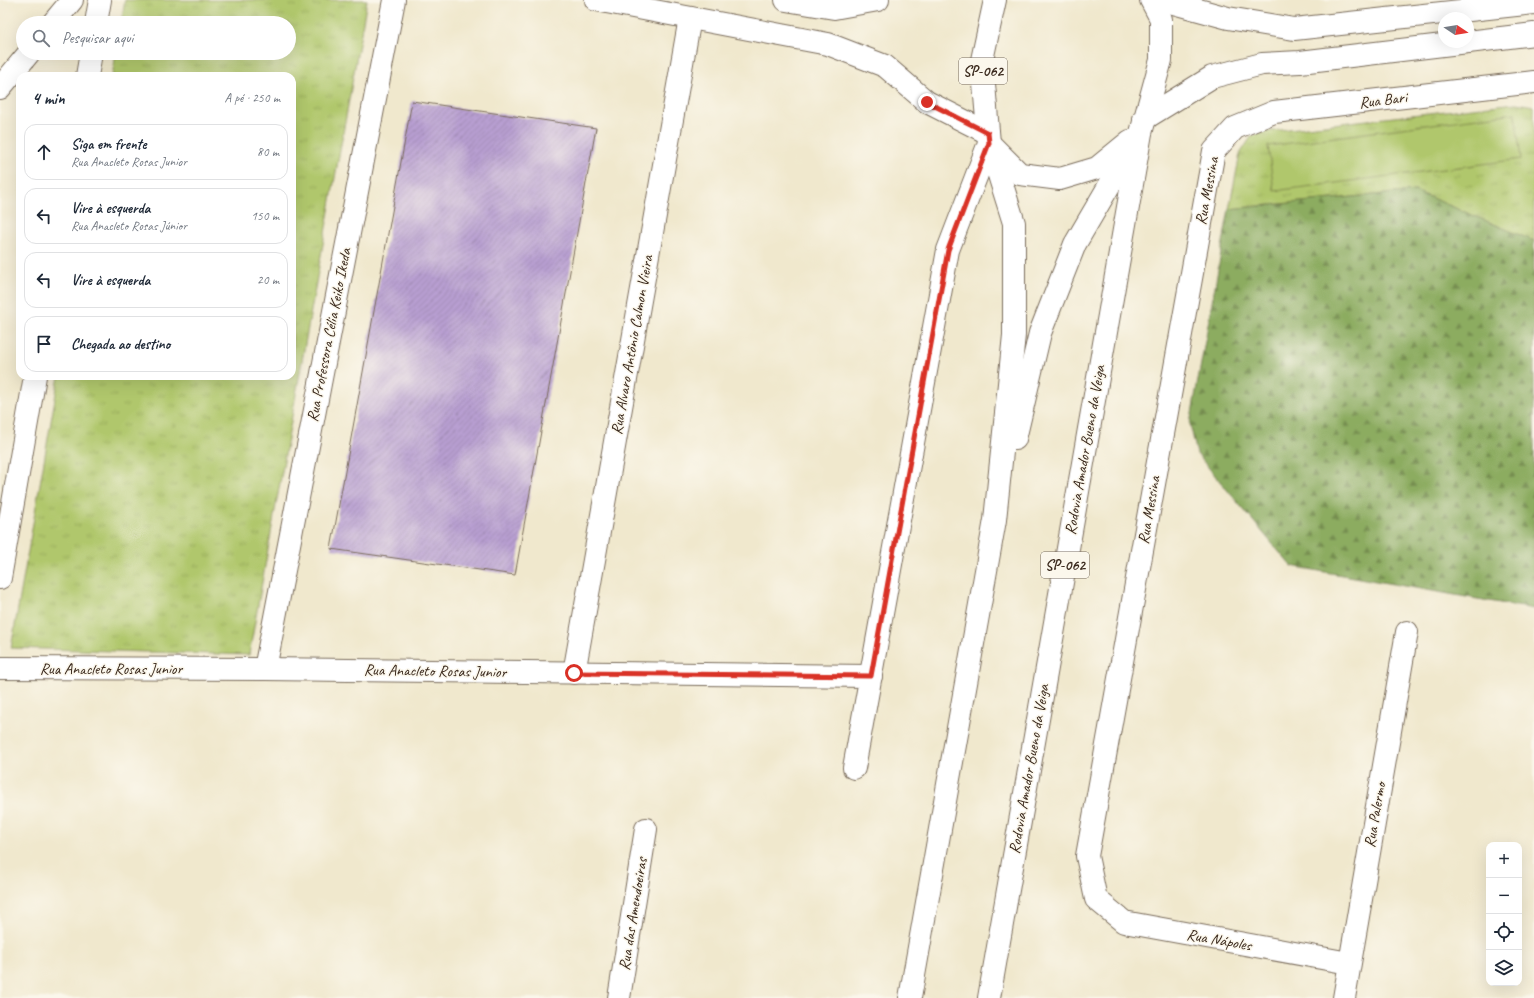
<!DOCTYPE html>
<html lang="pt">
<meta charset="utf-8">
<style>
body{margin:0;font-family:Caveat,sans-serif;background:#f6f6f7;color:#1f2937}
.controls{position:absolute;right:12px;bottom:12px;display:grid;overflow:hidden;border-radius:8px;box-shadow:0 4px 16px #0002}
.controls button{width:36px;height:36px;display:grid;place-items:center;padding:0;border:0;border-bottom:1px solid #e0e1e3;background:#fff;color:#1f2937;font:20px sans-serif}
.compass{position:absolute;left:1438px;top:12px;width:36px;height:36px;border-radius:50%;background:#fff;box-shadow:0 4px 16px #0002;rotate:102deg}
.stop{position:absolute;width:12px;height:12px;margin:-9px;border:3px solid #d93025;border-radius:50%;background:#fff}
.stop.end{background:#d93025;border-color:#fff;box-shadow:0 1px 4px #0008}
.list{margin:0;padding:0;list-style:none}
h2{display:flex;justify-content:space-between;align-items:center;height:52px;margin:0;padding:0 16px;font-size:17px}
h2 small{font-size:13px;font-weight:400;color:#747a83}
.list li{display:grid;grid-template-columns:26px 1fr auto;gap:12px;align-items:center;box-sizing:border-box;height:56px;margin:0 8px 8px;padding:0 8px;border:1px solid #e0e1e3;border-radius:12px}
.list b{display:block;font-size:15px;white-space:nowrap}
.list p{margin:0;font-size:13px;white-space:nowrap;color:#747a83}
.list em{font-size:13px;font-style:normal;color:#747a83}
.icon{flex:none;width:22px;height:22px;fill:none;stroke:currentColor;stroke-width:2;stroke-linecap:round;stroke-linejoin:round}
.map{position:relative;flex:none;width:1534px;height:998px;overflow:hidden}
.search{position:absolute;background:#fff;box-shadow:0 4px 16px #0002;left:16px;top:16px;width:280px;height:44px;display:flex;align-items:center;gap:10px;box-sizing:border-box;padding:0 14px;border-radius:22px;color:#747a83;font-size:15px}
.panel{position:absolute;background:#fff;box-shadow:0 4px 16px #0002;left:16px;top:72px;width:280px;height:308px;border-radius:12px}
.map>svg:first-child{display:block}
.grass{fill:url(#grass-tufts);stroke:#767845}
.forest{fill:url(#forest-firs);stroke:#646b3f}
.garden{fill:#b0c76c;stroke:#767845}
.building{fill:url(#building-hatch)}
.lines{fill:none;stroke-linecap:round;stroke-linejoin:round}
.minor-casing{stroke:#7a6c5b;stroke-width:24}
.major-casing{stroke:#7a6c5b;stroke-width:24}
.minor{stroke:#fff;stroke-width:22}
.major{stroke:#fff;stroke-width:22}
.route{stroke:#d93025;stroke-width:5}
.labels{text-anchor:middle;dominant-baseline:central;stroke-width:3;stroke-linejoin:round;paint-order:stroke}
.shield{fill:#fbf7ec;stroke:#75685c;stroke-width:1}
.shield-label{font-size:15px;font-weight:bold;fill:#3b2a1e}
.street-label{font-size:16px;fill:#3b2a1e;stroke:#fbf7ec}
</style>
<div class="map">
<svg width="1534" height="998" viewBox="0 0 1534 998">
<defs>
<pattern id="grass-tufts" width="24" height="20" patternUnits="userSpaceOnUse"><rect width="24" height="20" fill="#b0c76c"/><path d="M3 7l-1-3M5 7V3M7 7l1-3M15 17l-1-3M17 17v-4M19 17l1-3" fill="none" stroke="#98ab5d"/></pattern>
<pattern id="forest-firs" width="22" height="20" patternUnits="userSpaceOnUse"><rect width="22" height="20" fill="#8cac60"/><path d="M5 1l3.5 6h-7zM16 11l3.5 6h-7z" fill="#748c4f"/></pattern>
<pattern id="building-hatch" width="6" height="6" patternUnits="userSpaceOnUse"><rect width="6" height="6" fill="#b89fd1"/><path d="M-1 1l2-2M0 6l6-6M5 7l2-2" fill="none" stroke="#9782a9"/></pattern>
</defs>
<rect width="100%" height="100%" fill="#fbf7ec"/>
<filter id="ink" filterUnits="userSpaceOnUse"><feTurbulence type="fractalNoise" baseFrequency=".025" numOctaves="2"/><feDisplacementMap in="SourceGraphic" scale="8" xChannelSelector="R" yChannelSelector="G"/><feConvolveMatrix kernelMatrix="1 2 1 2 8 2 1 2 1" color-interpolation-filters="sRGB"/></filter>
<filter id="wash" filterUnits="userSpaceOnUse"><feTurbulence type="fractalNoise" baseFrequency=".012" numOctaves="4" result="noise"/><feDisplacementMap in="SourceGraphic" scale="16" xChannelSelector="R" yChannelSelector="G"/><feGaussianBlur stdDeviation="0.9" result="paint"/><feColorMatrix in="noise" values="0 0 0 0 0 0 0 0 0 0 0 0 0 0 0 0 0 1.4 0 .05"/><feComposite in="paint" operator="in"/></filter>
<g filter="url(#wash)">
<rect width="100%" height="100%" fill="#f0e8cd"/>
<g class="grass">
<path d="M125,0H367L249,655L11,648L59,376H292V76H112L116,53H289V23H121Z"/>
<path d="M1516,103L1534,106V241L1415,191L1229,209L1240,154L1251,137L1263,132Z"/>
</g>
<path class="forest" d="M1415,191L1534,241V609L1291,566L1197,454L1190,424L1229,209Z"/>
<path class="garden" d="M1515,113L1521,159L1274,191L1268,146Z"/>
<g id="blocks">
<path class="building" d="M412,101L596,128L515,575L331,549Z"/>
</g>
</g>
<g filter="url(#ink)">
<use href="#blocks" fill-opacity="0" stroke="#7a6c5b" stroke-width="1"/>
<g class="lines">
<g class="minor-casing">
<g id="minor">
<path d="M596,0L828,44L885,66L927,102L988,133"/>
<path d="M786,0L834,8L878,0"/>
<path d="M1162,0L1228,18L1294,29L1534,3"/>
<path d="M53,23L72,0"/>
<path d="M96,23L100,0"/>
<path d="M1468,42L1534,34"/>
<path d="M87,76L91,53"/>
<path d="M0,88L29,53"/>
<path d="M1144,119L1212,77L1262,64L1300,62L1468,42"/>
<path d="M0,578L35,376"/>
<path d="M0,668L265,669L871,676"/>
<path d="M265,669L394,0"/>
<path d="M574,673L690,18"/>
<path d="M854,768L948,250L989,143"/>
<path d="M1349,963L1124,922L1096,899L1087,856L1214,151L1235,128L1274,112L1534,82"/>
<path d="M619,998L646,829"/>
<path d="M1344,998L1407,632"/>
</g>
</g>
<g class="major-casing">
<g id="major">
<path d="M990,144L1020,174L1060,179L1097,168L1130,141"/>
<path d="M1015,439L1040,333L1075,244L1133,145"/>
<path d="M910,998L995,520L1014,335V223L989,143L982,60L995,0"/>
<path d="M989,998L1141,133L1161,60V19L1151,0"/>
</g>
</g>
<use href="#minor" class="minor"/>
<use href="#major" class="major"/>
</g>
</g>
<g class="lines" filter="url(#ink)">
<path class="route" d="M574,673L871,676L948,250L989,143L988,133L927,102"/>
</g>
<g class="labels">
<g class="shield">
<rect x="959" y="58" width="48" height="26" rx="3"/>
<rect x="1041" y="552" width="48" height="26" rx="3"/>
</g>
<g class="shield-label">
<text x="983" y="71">SP-062</text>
<text x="1065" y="565">SP-062</text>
</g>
<g class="street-label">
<text transform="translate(1383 100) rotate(-7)">Rua Bari</text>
<text transform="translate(1207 191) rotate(-79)">Rua Messina</text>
<text transform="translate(329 335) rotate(-79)">Rua Professora Célia Keiko Ikeda</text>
<text transform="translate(632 345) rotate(-80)">Rua Alvaro Antônio Calmon Vieira</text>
<text transform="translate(1085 450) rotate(-80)">Rodovia Amador Bueno da Veiga</text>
<text transform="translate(1149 510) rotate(-80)">Rua Messina</text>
<text x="111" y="669">Rua Anacleto Rosas Junior</text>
<text transform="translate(435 671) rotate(1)">Rua Anacleto Rosas Junior</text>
<text transform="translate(1029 769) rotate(-80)">Rodovia Amador Bueno da Veiga</text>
<text transform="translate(1375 815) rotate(-80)">Rua Palermo</text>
<text transform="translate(633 914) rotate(-81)">Rua das Amendoeiras</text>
<text transform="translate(1219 940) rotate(10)">Rua Nápoles</text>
</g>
</g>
</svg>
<div class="controls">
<button>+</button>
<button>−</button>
<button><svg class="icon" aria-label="locate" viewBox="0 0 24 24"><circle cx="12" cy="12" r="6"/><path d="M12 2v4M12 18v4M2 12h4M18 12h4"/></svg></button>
<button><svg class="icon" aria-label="layers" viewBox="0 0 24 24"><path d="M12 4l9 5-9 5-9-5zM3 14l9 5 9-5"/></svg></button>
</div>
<svg class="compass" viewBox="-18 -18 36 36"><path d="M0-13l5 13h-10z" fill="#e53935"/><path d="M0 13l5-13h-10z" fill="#747a83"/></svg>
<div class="stop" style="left:574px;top:673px"></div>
<div class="stop end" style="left:927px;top:102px"></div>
<div class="search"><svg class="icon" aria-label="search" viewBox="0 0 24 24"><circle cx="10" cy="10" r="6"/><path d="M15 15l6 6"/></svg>Pesquisar aqui</div>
<section class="panel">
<h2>4 min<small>A pé · 250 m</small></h2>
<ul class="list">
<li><svg class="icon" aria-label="ahead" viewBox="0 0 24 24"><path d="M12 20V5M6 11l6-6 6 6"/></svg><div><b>Siga em frente</b><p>Rua Anacleto Rosas Junior</p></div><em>80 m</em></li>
<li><svg class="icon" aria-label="left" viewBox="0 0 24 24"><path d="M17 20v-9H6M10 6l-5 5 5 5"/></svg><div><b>Vire à esquerda</b><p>Rua Anacleto Rosas Júnior</p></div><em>150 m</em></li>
<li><svg class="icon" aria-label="left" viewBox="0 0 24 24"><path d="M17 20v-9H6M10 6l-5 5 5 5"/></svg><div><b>Vire à esquerda</b></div><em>20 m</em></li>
<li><svg class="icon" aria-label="arrive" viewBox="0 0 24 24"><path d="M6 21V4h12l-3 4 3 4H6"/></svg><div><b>Chegada ao destino</b></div></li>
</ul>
</section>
</div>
